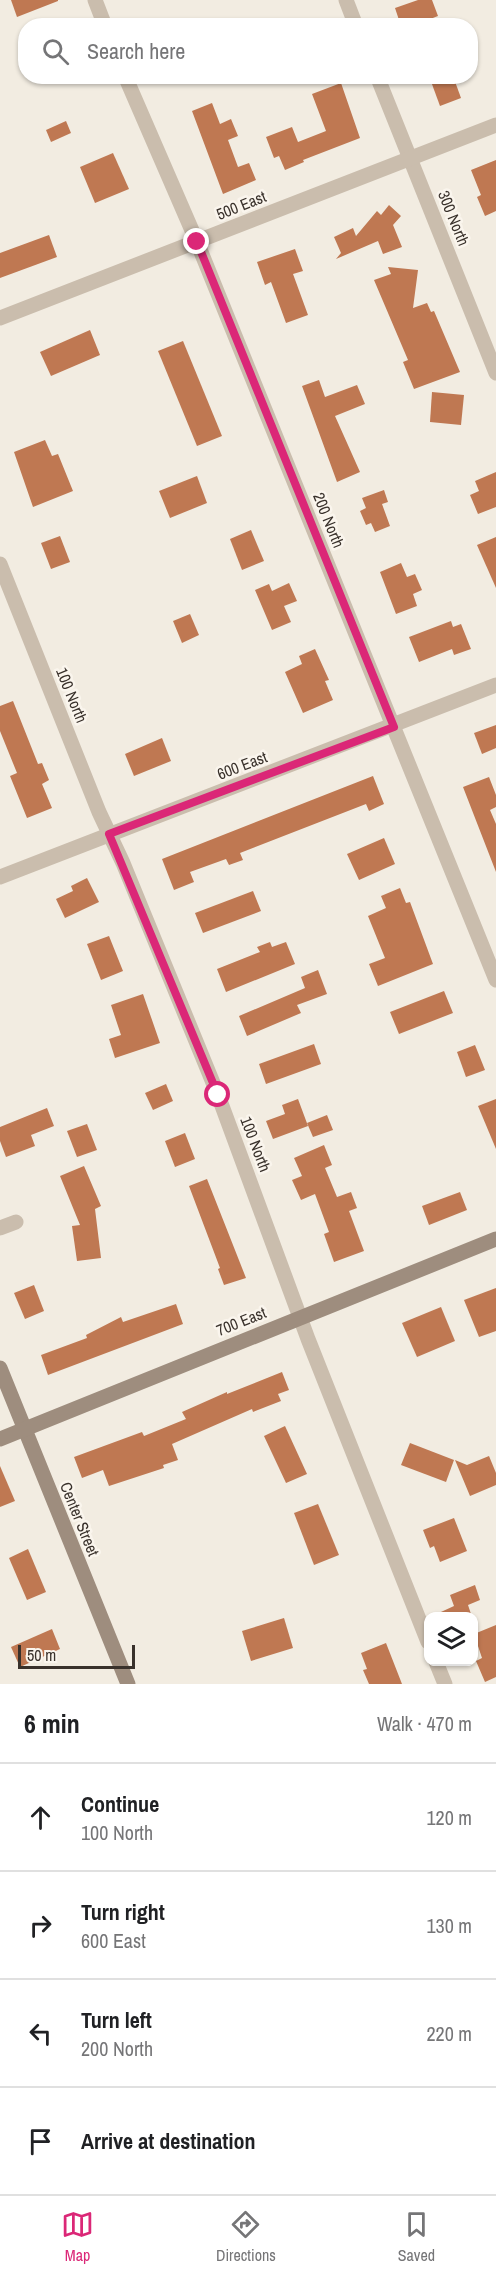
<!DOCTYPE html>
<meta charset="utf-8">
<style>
body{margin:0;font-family:"Archivo Narrow",sans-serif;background:#f6f6f6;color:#202124}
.controls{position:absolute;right:18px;bottom:18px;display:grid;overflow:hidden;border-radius:12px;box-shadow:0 2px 4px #0004}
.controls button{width:54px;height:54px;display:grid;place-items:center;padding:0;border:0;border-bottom:2px solid #e0e0e0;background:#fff;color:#202124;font:30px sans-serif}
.scale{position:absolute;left:18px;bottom:15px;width:117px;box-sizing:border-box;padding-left:6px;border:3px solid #39312b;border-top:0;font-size:16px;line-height:21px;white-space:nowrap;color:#39312b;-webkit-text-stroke:4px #faf5ed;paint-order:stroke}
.stop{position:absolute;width:18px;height:18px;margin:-14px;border:4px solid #db2777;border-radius:50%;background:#fff}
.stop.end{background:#db2777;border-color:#fff;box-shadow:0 2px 6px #0008}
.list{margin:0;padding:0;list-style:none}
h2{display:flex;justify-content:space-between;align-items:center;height:78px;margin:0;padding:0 24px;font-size:26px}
h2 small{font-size:20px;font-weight:400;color:#757577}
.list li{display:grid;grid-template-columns:39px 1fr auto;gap:18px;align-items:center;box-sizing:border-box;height:108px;padding:0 24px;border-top:2px solid #e0e0e0}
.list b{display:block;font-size:22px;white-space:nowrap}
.list p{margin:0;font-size:20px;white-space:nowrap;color:#757577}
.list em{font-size:20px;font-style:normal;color:#757577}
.icon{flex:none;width:33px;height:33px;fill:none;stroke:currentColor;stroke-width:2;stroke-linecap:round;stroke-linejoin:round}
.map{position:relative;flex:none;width:496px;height:1684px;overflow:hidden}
.search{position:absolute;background:#fff;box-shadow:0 2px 4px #0004;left:18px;right:18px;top:18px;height:66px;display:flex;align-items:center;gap:15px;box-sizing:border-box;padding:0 21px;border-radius:24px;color:#757577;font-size:22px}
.sheet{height:510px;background:#fff}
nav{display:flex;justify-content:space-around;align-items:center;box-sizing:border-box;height:84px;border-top:2px solid #e0e0e0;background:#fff;font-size:16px;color:#757577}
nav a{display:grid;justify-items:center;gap:3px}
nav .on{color:#db2777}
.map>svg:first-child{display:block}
.building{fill:#bf7852}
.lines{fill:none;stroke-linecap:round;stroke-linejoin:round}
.street{stroke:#cabdad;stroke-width:15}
.secondary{stroke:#9e8d7e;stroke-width:15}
.route{stroke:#db2777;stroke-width:8}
.labels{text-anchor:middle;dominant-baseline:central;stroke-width:5;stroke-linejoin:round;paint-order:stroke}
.street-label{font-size:16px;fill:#39312b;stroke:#faf5ed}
</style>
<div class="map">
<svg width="496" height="1684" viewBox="0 0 496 1684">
<rect width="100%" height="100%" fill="#f2ece1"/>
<g class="building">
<path d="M11,0H58V1L17,17Z"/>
<path d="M418,0H432L438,16L412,26H401L395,8Z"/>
<path d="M429,76H453L461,98L440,106Z"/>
<path d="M341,83L360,138L303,160L304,162L285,170L279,156L274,158L266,137L292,127L298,142L326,131L312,94Z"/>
<path d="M212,103L220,124L231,119L238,136L228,140L238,167L249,163L256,180L223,194L192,111Z"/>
<path d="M66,121L71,133L51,142L46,130Z"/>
<path d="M113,153L129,189L95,203L80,167Z"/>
<path d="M496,160V211L485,216L477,197L481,195L471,170Z"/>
<path d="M389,205L401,216L393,225L402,247L383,254L378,241L336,259L341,253L334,237L353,228L356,236L377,211L381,215Z"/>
<path d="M49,235L57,257L0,278V253Z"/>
<path d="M295,249L303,271L293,274L308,315L286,323L271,282L265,285L257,262Z"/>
<path d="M388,267L418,270L413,308L427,303L431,312L434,311L460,372L414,389L403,362L408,360L374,280L391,274Z"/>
<path d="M90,330L100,355L51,376L40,352Z"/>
<path d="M183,341L222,436L197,446L158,351Z"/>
<path d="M319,380L325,397L357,385L365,404L335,416L360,472L337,482L302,386Z"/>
<path d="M432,392L464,395L461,425L430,422Z"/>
<path d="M45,440L52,456L58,454L73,491L33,507L14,452Z"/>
<path d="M496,472V507L478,514L470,495L479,491L475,481Z"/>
<path d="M197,476L207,503L170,518L159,491Z"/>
<path d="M384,490L388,502L382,504L390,526L375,532L371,523L366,525L360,511L366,508L362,498Z"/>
<path d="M251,530L264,561L242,570L230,539Z"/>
<path d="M60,536L70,562L51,569L41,543Z"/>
<path d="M496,537V588L477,545Z"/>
<path d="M401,563L407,577L415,574L422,590L413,594L417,606L396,614L380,572Z"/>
<path d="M289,583L297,601L284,606L291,622L272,630L255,590L269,584L272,591Z"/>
<path d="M190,614L199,635L182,643L173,621Z"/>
<path d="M451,621L453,627L461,624L471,649L454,655L452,649L419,662L409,637Z"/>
<path d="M315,649L329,680L325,681L333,700L303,713L285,672L302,664L299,656Z"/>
<path d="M13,701L38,764L42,763L49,780L42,784L52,808L27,818L10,776L17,773L0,731V706Z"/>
<path d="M496,725V748L482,754L474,733Z"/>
<path d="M162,738L171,761L134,776L125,754Z"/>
<path d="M373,776L384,804L369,811L366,804L281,837L240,853L243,860L229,865L226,859L190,872L194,882L174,890L162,859Z"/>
<path d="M489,777L496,795V807L490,810L496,824V872L463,787Z"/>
<path d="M384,838L395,864L359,880L347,854Z"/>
<path d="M87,878L99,902L65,918L56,899L73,891L71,886Z"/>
<path d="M400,888L406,903L410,902L433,964L378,986L369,964L385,958L368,916L386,908L381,896Z"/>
<path d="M253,891L261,911L203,933L195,913Z"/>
<path d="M109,936L123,971L101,980L87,944Z"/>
<path d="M270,942L272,947L286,942L295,964L226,992L217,969L260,952L257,947Z"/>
<path d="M318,970L327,994L297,1005L301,1013L247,1036L239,1016L305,988L301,977Z"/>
<path d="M444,991L453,1013L399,1034L390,1012Z"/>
<path d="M143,994L160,1043L115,1058L109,1039L121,1035L111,1005Z"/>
<path d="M314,1044L321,1064L266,1084L259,1064Z"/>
<path d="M475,1045L485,1070L466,1077L457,1052Z"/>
<path d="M166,1084L173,1101L153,1110L145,1093Z"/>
<path d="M298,1099L308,1126L273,1139L266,1121L285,1114L282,1105Z"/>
<path d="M496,1099V1149L478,1106Z"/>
<path d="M47,1108L54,1126L31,1135L35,1146L6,1157L0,1141V1127Z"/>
<path d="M327,1115L333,1130L313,1137L307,1123Z"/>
<path d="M87,1124L97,1150L77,1157L67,1131Z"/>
<path d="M185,1133L195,1159L175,1167L165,1141Z"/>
<path d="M324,1145L332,1165L325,1168L337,1197L351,1192L357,1208L349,1211L364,1251L334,1262L324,1234L329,1232L315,1194L301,1200L292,1180L302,1176L294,1158Z"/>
<path d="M84,1166L101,1206L95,1209L101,1258L77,1261L72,1226L80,1225L60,1176Z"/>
<path d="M207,1179L246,1278L224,1285L218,1269L220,1268L189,1186Z"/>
<path d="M460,1192L467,1210L429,1225L422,1206Z"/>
<path d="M34,1285L44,1311L25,1319L14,1293Z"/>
<path d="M496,1288V1331L479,1337L464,1300Z"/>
<path d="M176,1304L183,1324L48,1375L41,1355L87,1338L86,1335L121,1317L123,1322Z"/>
<path d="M441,1307L455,1341L417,1357L402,1323Z"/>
<path d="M282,1372L289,1390L278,1394L281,1401L253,1412L252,1409L172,1444L178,1460L163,1465L164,1468L109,1486L103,1470L82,1478L74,1457L142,1432L144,1436L186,1419L182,1412L227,1392V1394Z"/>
<path d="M285,1426L307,1474L286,1483L264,1436Z"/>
<path d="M410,1443L454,1460L446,1482L401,1465Z"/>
<path d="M489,1456L496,1473V1485L470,1496L455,1460L467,1465Z"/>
<path d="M0,1466L15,1501L0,1507Z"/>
<path d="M318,1504L339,1555L314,1565L294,1513Z"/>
<path d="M454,1518L467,1551L440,1562L434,1546L430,1548L423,1530Z"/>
<path d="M28,1549L46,1592L27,1600L9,1558Z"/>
<path d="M475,1585L480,1600L468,1605L472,1617H430L454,1606L450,1595Z"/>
<path d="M284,1618L293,1648L251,1661L242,1631Z"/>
<path d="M496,1625V1677L485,1682L476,1661L482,1658L474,1634Z"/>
<path d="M52,1629L60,1649L20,1667L11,1647Z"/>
<path d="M386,1643L402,1684H369L363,1670L367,1669L361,1653Z"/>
</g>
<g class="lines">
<g class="street">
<path d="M95,0L105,26"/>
<path d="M346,0L356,26"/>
<path d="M125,76L197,242L496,980"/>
<path d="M377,76L496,373"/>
<path d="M0,318L496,125"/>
<path d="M0,564L99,812L123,863L218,1095L308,1339L428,1642"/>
<path d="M0,877L496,685"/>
<path d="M0,1228L16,1222"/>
<path d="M436,1662L445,1684"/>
</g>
<g class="secondary">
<path d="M0,1368L128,1684"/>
<path d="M0,1439L496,1239"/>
</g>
</g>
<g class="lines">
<path class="route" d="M197,242L394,727L109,834L218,1095"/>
</g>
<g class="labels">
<g class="street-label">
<text transform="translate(241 205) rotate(-22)">500 East</text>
<text transform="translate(454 218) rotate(68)">300 North</text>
<text transform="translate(329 520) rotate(68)">200 North</text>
<text transform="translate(72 695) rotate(68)">100 North</text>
<text transform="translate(242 765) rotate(-21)">600 East</text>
<text transform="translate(256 1144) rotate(69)">100 North</text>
<text transform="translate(241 1321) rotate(-22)">700 East</text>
<text transform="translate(80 1519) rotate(68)">Center Street</text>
</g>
</g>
</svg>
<div class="controls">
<button><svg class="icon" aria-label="layers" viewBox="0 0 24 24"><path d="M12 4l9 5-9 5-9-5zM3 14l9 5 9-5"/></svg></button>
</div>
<div class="scale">50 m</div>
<div class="stop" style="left:218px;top:1095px"></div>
<div class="stop end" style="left:197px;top:242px"></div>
<div class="search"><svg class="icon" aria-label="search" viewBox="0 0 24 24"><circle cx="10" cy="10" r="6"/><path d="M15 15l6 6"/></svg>Search here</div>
</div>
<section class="sheet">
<h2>6 min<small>Walk · 470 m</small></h2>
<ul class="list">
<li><svg class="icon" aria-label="ahead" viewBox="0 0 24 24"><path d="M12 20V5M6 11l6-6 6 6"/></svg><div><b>Continue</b><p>100 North</p></div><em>120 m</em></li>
<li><svg class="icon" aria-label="right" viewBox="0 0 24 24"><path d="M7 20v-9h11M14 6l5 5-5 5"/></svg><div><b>Turn right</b><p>600 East</p></div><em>130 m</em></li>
<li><svg class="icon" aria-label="left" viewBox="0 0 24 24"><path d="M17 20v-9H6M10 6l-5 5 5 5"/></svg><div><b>Turn left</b><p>200 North</p></div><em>220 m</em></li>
<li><svg class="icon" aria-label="arrive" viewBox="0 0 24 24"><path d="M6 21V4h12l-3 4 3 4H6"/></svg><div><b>Arrive at destination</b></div></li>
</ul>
</section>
<nav>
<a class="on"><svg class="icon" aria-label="map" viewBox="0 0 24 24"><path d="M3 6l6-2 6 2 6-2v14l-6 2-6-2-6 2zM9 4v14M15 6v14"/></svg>Map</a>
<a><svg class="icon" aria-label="directions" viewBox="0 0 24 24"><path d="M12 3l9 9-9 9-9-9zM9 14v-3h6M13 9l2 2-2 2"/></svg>Directions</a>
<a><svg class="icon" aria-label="saved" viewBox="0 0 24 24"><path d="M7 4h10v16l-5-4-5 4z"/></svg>Saved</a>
</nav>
